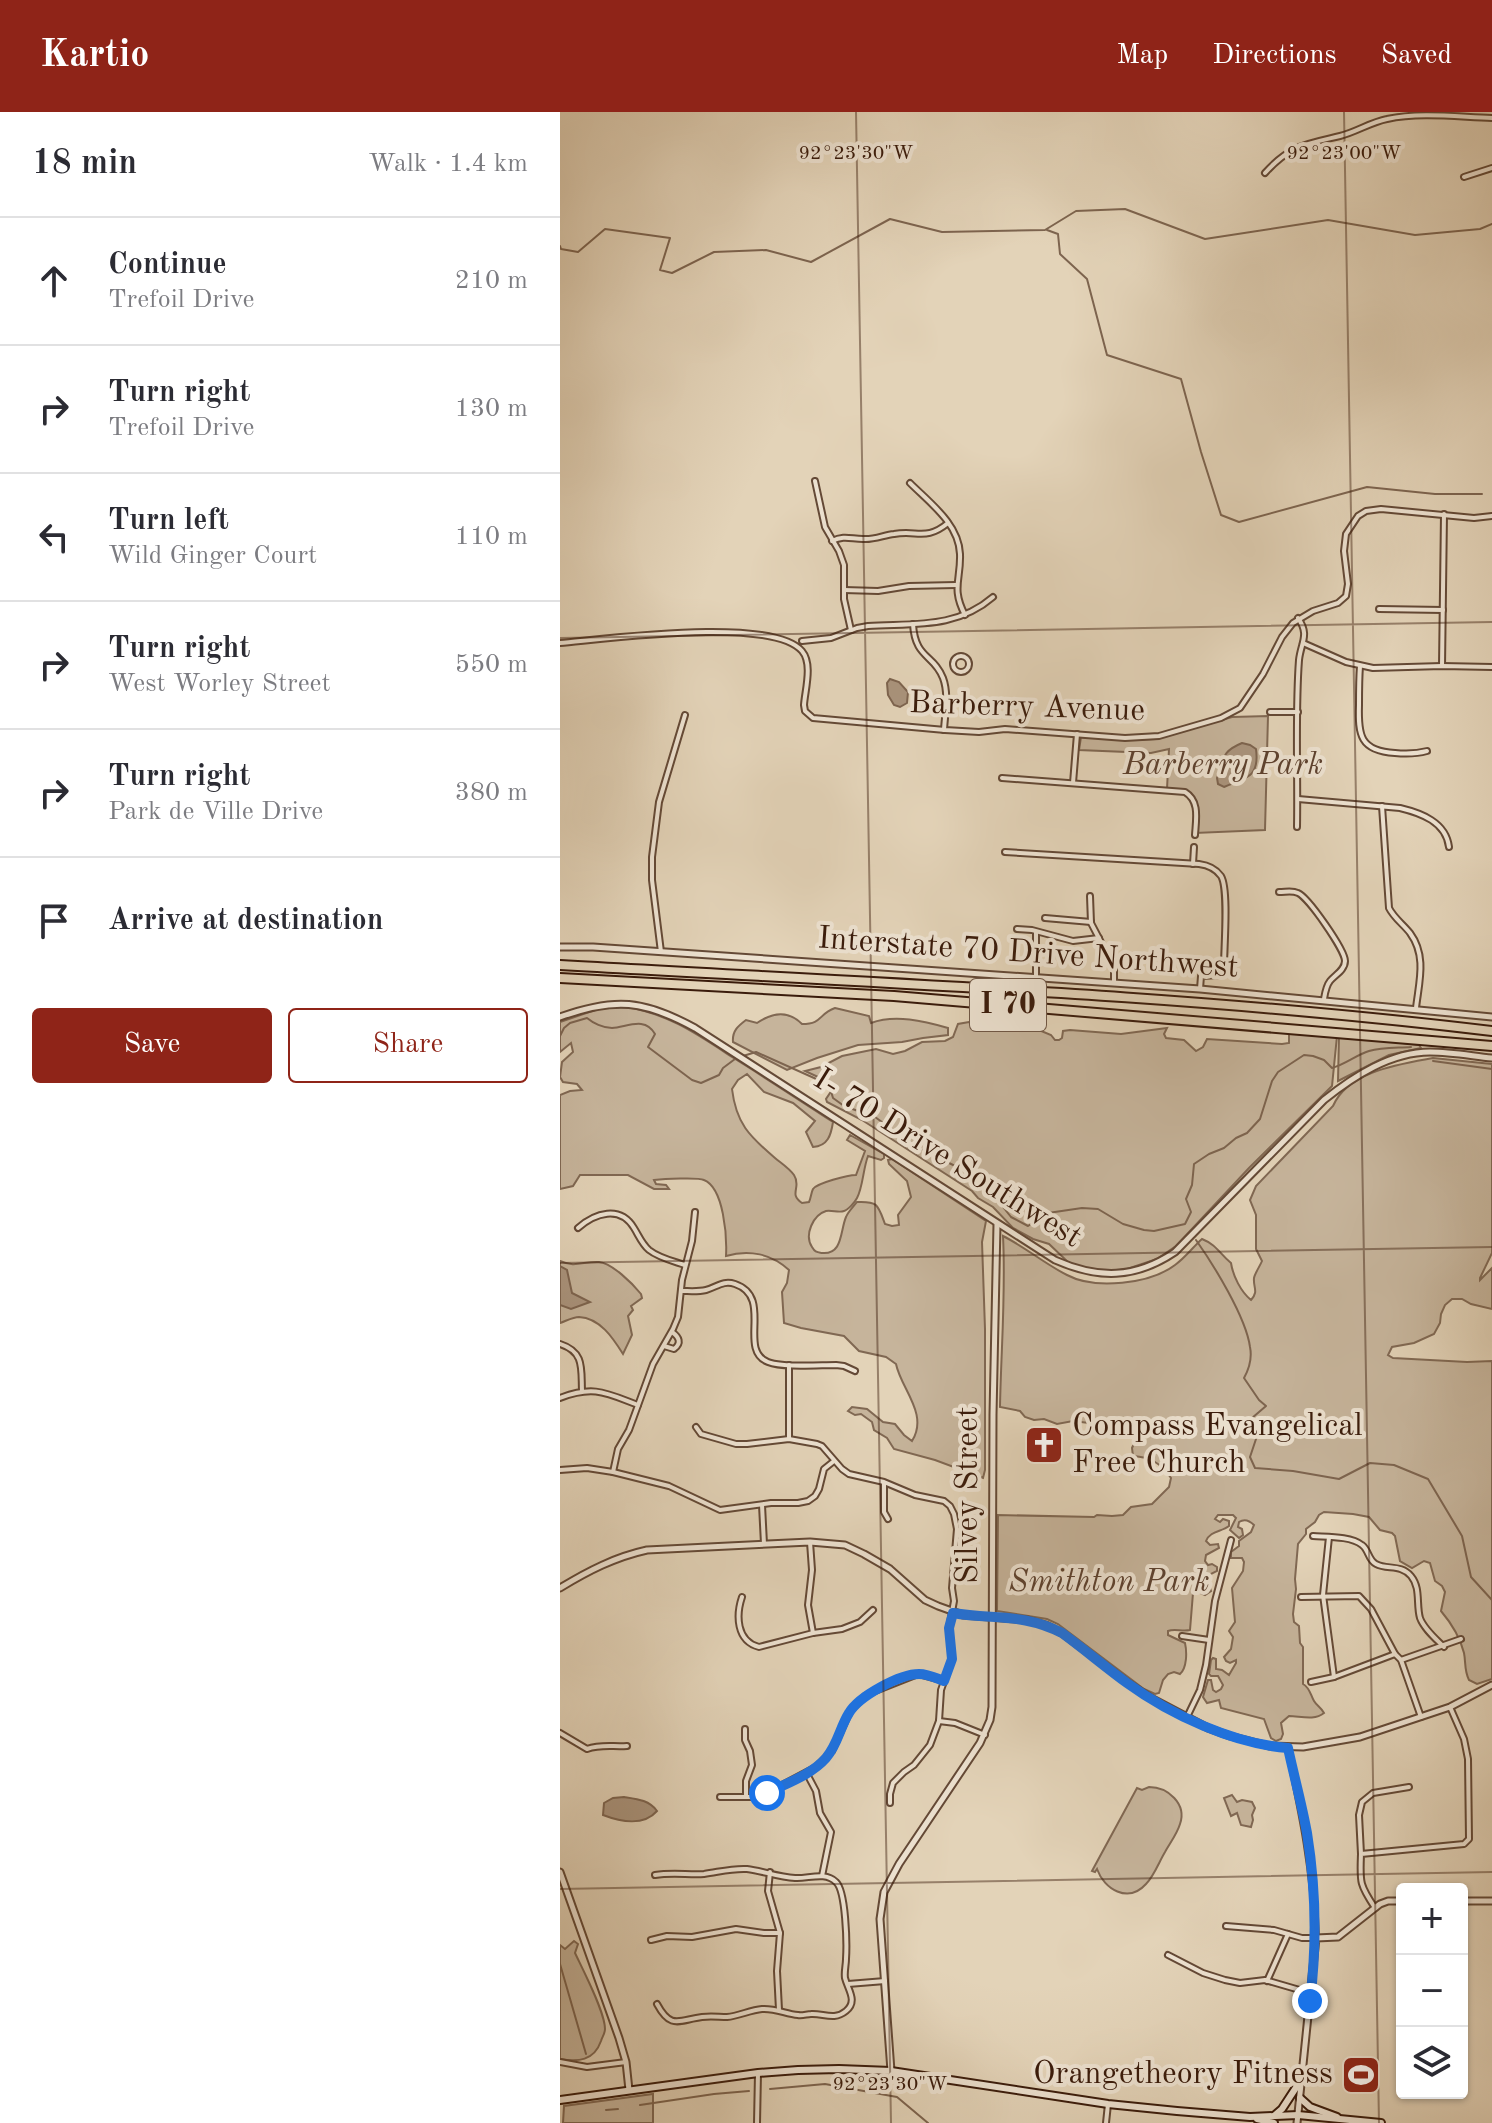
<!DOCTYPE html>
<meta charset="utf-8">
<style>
body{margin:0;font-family:"Old Standard TT",serif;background:#f7f7f7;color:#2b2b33}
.controls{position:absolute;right:24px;bottom:24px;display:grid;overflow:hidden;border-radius:8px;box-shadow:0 2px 6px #0004}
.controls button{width:72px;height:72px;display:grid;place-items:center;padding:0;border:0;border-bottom:2px solid #e1e1e2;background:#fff;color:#2b2b33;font:40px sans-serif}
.stop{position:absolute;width:24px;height:24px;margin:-18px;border:6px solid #1a73e8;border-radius:50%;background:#fff}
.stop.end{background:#1a73e8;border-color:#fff;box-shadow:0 2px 8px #0008}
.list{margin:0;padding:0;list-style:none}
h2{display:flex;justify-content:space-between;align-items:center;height:104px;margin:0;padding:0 32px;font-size:34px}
h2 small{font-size:26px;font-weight:400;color:#7c7c81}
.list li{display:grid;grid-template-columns:52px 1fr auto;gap:24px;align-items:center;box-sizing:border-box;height:128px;padding:0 32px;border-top:2px solid #e1e1e2}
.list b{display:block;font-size:30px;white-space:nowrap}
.list p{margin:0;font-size:26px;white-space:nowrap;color:#7c7c81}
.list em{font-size:26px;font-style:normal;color:#7c7c81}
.actions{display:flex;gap:16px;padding:24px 32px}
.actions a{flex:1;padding:18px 0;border:2px solid #8f2418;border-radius:8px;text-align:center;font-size:28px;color:#8f2418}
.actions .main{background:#8f2418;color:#fff}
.icon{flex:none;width:44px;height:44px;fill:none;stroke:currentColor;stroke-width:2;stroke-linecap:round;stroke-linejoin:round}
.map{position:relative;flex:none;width:932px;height:2011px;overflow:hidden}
header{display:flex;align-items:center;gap:48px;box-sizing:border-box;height:112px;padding:0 40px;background:#8f2418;color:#fff}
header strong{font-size:38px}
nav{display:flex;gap:44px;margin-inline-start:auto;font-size:28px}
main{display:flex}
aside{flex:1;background:#fff}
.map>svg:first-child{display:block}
.green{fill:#c6b49b;stroke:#806853;stroke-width:2}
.water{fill:#aa947d;stroke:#7d644f;stroke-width:2}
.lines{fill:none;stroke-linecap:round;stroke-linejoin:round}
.stream{stroke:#7d644f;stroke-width:2}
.minor-casing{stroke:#644936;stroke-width:8}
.tertiary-casing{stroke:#644936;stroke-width:9}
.secondary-casing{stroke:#3a1b0b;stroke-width:10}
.motorway-casing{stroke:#3a1b0b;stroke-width:12}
.minor{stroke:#ede2d1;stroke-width:4}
.tertiary{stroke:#ede2d1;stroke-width:5}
.secondary{stroke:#ede2d1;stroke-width:6}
.motorway{stroke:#e3d3b8;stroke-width:8}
.route{stroke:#1a73e8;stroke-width:10}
.ticks{fill:none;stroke:#3a1b0b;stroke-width:2;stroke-opacity:0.45}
.labels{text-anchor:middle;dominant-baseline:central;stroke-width:8;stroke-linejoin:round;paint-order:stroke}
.shield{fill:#ede2d1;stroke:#705746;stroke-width:2}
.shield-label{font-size:30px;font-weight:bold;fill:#3a1b0b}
.street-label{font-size:32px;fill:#3a1b0b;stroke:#ede2d1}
.park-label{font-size:32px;font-style:italic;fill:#5d412f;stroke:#ede2d1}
.poi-label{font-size:32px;fill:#3a1b0b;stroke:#ede2d1;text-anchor:start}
.ticks-label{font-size:20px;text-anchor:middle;fill:#3a1b0b;stroke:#ede2d1;stroke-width:8;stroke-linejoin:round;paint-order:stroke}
</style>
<header>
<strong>Kartio</strong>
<nav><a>Map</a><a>Directions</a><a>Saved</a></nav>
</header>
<main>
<aside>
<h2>18 min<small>Walk · 1.4 km</small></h2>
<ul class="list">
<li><svg class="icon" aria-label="ahead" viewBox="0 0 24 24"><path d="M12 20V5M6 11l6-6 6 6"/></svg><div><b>Continue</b><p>Trefoil Drive</p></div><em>210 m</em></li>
<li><svg class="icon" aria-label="right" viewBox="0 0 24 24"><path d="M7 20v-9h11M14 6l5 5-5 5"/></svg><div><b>Turn right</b><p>Trefoil Drive</p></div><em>130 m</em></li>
<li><svg class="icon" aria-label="left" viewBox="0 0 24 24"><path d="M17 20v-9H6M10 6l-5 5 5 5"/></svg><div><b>Turn left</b><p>Wild Ginger Court</p></div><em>110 m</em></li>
<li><svg class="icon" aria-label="right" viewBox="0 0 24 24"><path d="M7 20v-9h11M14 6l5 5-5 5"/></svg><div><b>Turn right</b><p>West Worley Street</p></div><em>550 m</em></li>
<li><svg class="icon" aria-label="right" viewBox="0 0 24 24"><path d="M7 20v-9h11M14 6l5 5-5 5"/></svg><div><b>Turn right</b><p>Park de Ville Drive</p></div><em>380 m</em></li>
<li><svg class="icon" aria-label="arrive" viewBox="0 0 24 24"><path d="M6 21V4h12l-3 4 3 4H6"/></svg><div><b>Arrive at destination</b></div></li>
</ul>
<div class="actions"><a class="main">Save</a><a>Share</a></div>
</aside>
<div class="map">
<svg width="932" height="2011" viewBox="0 0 932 2011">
<rect width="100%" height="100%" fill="#e3d3b8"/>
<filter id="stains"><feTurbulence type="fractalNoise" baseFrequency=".0025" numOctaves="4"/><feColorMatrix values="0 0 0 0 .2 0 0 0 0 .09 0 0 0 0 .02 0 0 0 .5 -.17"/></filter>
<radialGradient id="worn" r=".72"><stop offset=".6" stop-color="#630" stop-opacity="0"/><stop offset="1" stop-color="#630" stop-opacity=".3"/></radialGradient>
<g class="green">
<path d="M708,604L705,718L635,721L636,702L629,682L607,677L609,637L591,641L519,638L521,625L570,628L596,627L672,605Z"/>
<path d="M65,895C107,901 137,922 172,945C206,966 239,988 273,1010C271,1023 268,1034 253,1035L246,1020L255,1009L233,991L204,980L187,962L178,968L172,977C176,1011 189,1024 215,1046C221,1051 229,1056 234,1063C242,1075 228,1082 242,1091L249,1090C251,1086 251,1081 253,1077C257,1071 288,1063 296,1063L305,1039L287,1028L290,1023L324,1042V1046L321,1048L308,1044C303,1057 303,1075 297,1086C295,1090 288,1098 284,1099C279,1101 272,1098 266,1099C253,1103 244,1123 252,1135C255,1140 256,1140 262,1141C283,1143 280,1119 286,1105C288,1100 294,1094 297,1090C318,1089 318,1093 325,1112L332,1114L339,1113L338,1103L351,1085L347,1069L329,1052L328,1048L332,1047L426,1109L422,1130L425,1217V1358L423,1366L375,1348L334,1337L327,1326L314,1318L312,1310L301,1302L295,1303L288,1299L292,1295L307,1297L323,1310L335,1312L344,1323L352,1329C369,1302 341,1277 336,1252L326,1245L299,1239L284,1224L241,1216L224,1211L222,1180L227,1171L229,1158C212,1142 189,1137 166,1144C167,1125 164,1076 144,1068C138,1065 103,1067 94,1068L96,1072L106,1073L109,1077H94L68,1063H20L13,1074L0,1077V983L10,979L22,978L17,972L3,970L0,965L2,950L13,940L11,931L0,940V910L41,896Z"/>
<path d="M275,896L309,904L311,911C335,902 364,909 388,916V923L363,926L342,930L298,933L257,946L227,958L173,930C172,919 178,914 186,908L197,911C213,900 228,898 242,912C263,912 258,902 275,896Z"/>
<path d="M409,910L479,918L491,923L495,928H499L502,926L503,919L510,918L561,922L607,916L604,922L606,926L624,928L636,939L643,935L647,927L722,932L729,931V921L777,924L772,974L689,1056L616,1134L597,1147L567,1157L546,1160L524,1157L510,1152L489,1132L473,1127L453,1116L433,1095L418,1086L412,1079L302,1008L267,990L266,987L272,978L271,971L245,959L261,955L282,944L316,937L333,942L345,939L362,930L385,929L393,925L398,912Z"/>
<path d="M779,923L859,933L861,936L829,943L778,969Z"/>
<path d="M873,946L932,952V1141L920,1166V1168L932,1156V1197L911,1192L902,1187H892L885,1193L881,1202L880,1211L874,1222L854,1231L832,1235L828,1243L833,1246L907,1250L932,1249V1567L917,1572L909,1568C904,1558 906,1551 904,1541C900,1525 892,1512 881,1499L885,1480L882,1474L875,1469L870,1451L864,1449L852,1456L840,1449L835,1424L832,1421L820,1418L809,1405L793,1402L764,1400L759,1403L755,1410L746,1417V1422L738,1432L735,1467L736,1477L733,1502L734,1510L739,1514L740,1531L743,1535V1572C750,1576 750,1582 754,1589C757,1594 761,1595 764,1601C754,1609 740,1604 729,1604L721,1611L723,1622L721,1627L716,1629L711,1626L704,1607L661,1596L659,1588L647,1591L643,1585L648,1568H651L653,1578L656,1580L661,1577L663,1573L658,1564H651L649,1562L651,1548L653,1546L656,1547V1557L662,1558L669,1563L676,1551V1548L670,1551L666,1549L664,1545L671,1537L673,1525L669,1519L675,1510L672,1476L683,1459L684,1450L682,1446H671V1440L679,1434V1429L691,1420L694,1413C690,1409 685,1406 679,1410L678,1415L682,1417L683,1423L679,1426L670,1418L676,1406L673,1403H658L655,1407L660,1410L663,1407L669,1409V1414C661,1420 650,1419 646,1429L650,1433L658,1432L659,1436L646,1443L645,1449L648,1453L652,1452L657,1455V1459L641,1467L639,1470L650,1476L651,1479L645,1483L636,1479L633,1481L630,1518C622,1520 615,1516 608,1519V1523L625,1531C627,1540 627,1556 620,1562L614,1560L608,1562L603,1568L599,1581L595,1582L584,1577L498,1512L487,1507L437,1499L438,1403L534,1405L537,1403L552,1404L563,1403L571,1395L592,1392L609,1375L611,1366C601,1351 590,1345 573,1344L572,1336L579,1320L577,1317L513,1309L497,1312L484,1307L474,1308L465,1305L460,1299L440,1295C441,1238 446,1181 443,1124C465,1135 485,1152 507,1163C535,1178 590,1172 615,1153C625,1146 633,1135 642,1127C657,1133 659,1141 671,1151C673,1164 681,1180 691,1188C699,1179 693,1176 694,1166C695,1161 700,1154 702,1149L696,1137V1103L690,1088L696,1074L773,994C788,959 840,952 873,946Z"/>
<path d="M0,1149C15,1156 24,1149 39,1150C52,1151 73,1172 81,1182L82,1186L71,1194L73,1198L68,1204L72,1223L63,1242C53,1226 40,1206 19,1205C13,1205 6,1209 0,1211Z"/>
<path d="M589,1675C608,1675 627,1692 620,1712C617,1722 610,1731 605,1740C599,1750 594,1764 586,1772C568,1792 544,1777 537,1757L535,1760L532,1759L577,1676L582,1678Z"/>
<path d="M672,1683L677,1690L682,1688L692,1690L695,1696L692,1703L693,1708L691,1715L681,1713L677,1701L671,1704L664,1686Z"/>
<path d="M14,1829L18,1832L15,1841C23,1858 45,1900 45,1917C45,1922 42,1925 41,1929C34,1949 18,1950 0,1947V1833L5,1837Z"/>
<path d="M93,1982V2011H3L4,1994Z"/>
</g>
<g class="water">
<path d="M330,567L339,570L348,580L347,591L340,595L334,593L328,583L327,571Z"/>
<path d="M682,631L690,633L696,637C700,667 684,666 664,675L658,672L657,666C666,649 658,641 682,631Z"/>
<path d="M0,1154L7,1158L12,1181L30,1190L11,1197L0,1193Z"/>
<path d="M64,1685C77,1687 89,1688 97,1699C84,1714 61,1710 43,1703L44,1691L53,1686Z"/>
</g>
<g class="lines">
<g class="stream">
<path d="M487,118L498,122L500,142L527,167L547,243L621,267L641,340L661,403L679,410L807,375L875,382H922"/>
<path d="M0,134L1,137L18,140L45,117L110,126L100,158L112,161L154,140L206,138L251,150L330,107L382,120L485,118L516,99L565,97L645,127L768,108L855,123L920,117L932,112"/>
<path d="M0,924L4,916L10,911L27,906C33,911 43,916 52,916C67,915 85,904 95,922L88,935L132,968L141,971L159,963L163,956L175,947"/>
<path d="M183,944L196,940L263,970L270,976L273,986L284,994L315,1005L358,1036L420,1066L451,1105L468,1114L488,1101L522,1096L538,1097L563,1112L584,1118L594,1119L625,1112L631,1100L626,1087L632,1073L634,1052L649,1042L664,1036L676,1026L687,1021L700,1007L712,969L718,960L744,943L753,944L764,948L772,956C786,952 796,943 809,939C822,935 837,936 851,935"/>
<path d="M873,949L932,957"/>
<path d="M636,1128C653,1152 686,1205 690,1235C692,1245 689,1257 684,1266L699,1288L706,1294L692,1306L697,1324L690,1345L695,1356L733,1359L779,1367L810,1351L834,1353L868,1367L902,1424L911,1465L932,1488"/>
<path d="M0,1852L26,1942"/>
<path d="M210,1977L265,1972L337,1985L368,2011"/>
<path d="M80,1993L154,1982L189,1979"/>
<path d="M46,1998L58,1997"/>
</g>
<g class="minor-casing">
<g id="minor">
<path d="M705,61C730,33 746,32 780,24C796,20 811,10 827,7C860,0 898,5 932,6"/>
<path d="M904,65L932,56"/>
<path d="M255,369L265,415L279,439L284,453V487L291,518"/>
<path d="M350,371C370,391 399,412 400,442C401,468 391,476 405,503"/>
<path d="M272,429C284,423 291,427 303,427C314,428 324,423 334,422C358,418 366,429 388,411"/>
<path d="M284,478L318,479L349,474L396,473"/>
<path d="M819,497L883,498"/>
<path d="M353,512C355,547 374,542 383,566C389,582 385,601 384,618"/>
<path d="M242,529L271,526L297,516L308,514C354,511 396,517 433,485"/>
<path d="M0,531C46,527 212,504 242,539C253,552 245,578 244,593L245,599L253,606L385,618L419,620L445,617L565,626L599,624L661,606L680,596L703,562L722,525L733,511L753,499L778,491L786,484L788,472L784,439L786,422L798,404L806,399L821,397L914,406L932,404"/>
<path d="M743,531L786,550L813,556L882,554L932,555"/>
<circle cx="401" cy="552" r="8"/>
<path d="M800,554C799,567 799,580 799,593C798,623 800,639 835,641C846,642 856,642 867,639"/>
<path d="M882,554L884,402"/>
<path d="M710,600H738"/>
<path d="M442,666L625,680C640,689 636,707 635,723"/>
<path d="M513,671L517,622"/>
<path d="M738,687L840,696C861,701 886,710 889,735"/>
<path d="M822,694L829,796C834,806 843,812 850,821C867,844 859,870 856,896"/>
<path d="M737,715C738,660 735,602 739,548C741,530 750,523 738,506"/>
<path d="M445,740L639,752C647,753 656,757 661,764C669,777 664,836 664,854L660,863L641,864L640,877"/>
<path d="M633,752L634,735"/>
<path d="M719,780C726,780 732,778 738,781C748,785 785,838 785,849C785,858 775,863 770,869C766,874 765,881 764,887"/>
<path d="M530,784L531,811L554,855V871"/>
<path d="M485,806L531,810"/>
<path d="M457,817L472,818L513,829L539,826"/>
<path d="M101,840L92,768V745L99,690L125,603"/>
<path d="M476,866V820"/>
<path d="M18,1116C35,1101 60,1093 74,1116C79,1124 82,1132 89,1138C99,1146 113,1149 125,1153"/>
<path d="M121,1179C129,1179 138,1180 146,1178C157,1175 163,1168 175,1172C214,1185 177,1238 208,1250C223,1256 259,1253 276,1253L284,1254L295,1259"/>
<path d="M0,1232C25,1240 21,1257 22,1279"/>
<path d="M104,1234L114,1237C122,1231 119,1225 112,1220"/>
<path d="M0,1286C34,1273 46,1281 78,1293"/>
<path d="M136,1315L141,1322L176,1332H187L229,1327L257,1332L262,1334L282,1357L289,1362L324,1370L355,1383L384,1389L390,1394L394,1402L397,1417L392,1476L394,1489L389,1516L392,1547L381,1578L379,1609L370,1633L354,1653L344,1660L333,1671L330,1682V1691"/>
<path d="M229,1327V1253"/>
<path d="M0,1358L27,1356L53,1360L109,1374L160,1398L211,1391H238L248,1389L255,1384L259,1377L264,1357L274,1349"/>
<path d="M53,1360L58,1337L69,1318L93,1252L113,1217L118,1205L122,1168L132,1129L135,1100"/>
<path d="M324,1371V1400L328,1407"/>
<path d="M202,1393L204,1432"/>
<path d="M753,1424C767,1425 791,1424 802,1433C809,1438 808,1448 816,1452C827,1458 841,1452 851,1464C861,1476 856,1492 860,1506C864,1517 876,1527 884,1535"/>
<path d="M769,1425L763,1483L774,1565"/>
<path d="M250,1430L252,1458L248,1493L253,1521"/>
<path d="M182,1485C176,1503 176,1529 199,1535L253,1521L282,1517L300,1510L313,1498"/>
<path d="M741,1485L799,1484L811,1497L835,1542"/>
<path d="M622,1524L649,1528"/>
<path d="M841,1548L901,1527"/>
<path d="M751,1570L774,1565L835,1542L841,1548L861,1605"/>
<path d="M627,1605L640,1578L646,1553L655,1489L671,1428"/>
<path d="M379,1609L395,1611L425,1623"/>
<path d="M185,1617V1628L190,1639L192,1653L186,1669V1685"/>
<path d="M0,1621L27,1637C41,1632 53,1635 67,1634"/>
<path d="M247,1662L256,1679L260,1701L271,1720L262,1764"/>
<path d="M160,1685H194L207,1681L256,1655L272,1639L290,1599L305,1584L315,1579L358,1562L384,1569"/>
<path d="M801,1742L799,1703L802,1690L813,1681L849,1675"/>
<path d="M210,1760L208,1779L220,1821L217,1859L219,1898"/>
<path d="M95,1763C113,1760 128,1763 144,1762C159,1760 172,1756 187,1757C203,1759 218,1765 235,1766C248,1767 265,1759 276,1770C286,1779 287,1832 286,1847C286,1853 284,1860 285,1866C288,1878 298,1889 286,1899C274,1909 263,1901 251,1902C247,1902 242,1904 238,1903C226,1902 215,1896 202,1897C190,1898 179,1904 167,1905C159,1905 151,1904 142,1905C119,1908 111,1918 97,1892"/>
<path d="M815,1796C799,1772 800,1770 801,1742L904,1732L909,1727L908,1647L904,1627L890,1595"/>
<path d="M666,1814L714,1818L742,1826H756C754,1759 742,1701 728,1636"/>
<path d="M91,1828L107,1824L132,1825L176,1817L204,1821H220"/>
<path d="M608,1843L643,1861L665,1868L680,1871L705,1868L750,1881"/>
<path d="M707,1869L728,1822"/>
<path d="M288,1872L325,1869"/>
<path d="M0,1950L27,1955L66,1950"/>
<path d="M197,2011L198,1961"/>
<path d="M546,2011L548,1992"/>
</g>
</g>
<g class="tertiary-casing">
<g id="tertiary">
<path d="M0,835H33L640,877L932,905"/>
<path d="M0,905C55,885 84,888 135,916L495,1148C538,1167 575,1167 615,1140L764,988C794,964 831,940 870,940C891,940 912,944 932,946"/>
<path d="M0,1476C28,1459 55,1445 87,1438L250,1430L285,1433L304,1442L330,1457L365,1488L378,1494L403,1503L468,1508L486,1513L502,1521L568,1571L591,1586L648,1616L670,1624L709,1634L743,1635L800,1625L890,1595L932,1573"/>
<path d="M0,1760L59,1926L66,1950L69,1978"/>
<path d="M902,1789H932"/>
<path d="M331,1959L320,1807L324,1780L339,1752L420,1631L430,1608L432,1595L433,1303L437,1112"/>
<path d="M737,2011L756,1826L778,1825L820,1792L828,1789H842"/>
</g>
</g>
<g class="secondary-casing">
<g id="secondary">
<path d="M740,1986L750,1995L777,2005"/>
<path d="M0,1988L198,1961L238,1958L279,1957L331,1959L548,1992L617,1999L690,2005L738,2003L821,2011"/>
<path d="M715,2003L722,1997L741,1968"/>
<path d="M697,2007L714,2011"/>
</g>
</g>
<g class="motorway-casing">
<g id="motorway">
<path d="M0,853C311,871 623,882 932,919"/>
<path d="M0,866L334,884L932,934"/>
</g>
</g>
<use href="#minor" class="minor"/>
<use href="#tertiary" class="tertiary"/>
<use href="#secondary" class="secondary"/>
<use href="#motorway" class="motorway"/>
</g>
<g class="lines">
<path class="route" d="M207,1681C227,1671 251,1663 266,1646C278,1632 280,1615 289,1601C299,1584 340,1562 359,1562C368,1562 376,1566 384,1569L392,1547L389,1516L393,1501C434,1508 463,1501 502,1521C524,1537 545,1555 567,1571C611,1603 674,1632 728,1636C734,1664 742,1693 747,1721C756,1777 757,1833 750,1889"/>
</g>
<path class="ticks" d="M296,0L331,2011M784,0L819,2011M0,526L932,510M0,1151L932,1135M0,1777L932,1760"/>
<defs>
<g id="church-square" transform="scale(2)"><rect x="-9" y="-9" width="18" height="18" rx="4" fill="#8f2418" stroke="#ede2d1"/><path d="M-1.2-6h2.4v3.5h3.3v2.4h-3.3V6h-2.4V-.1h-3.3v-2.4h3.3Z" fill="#fff"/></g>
<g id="stadium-square" transform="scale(2)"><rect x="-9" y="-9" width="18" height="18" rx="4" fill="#8f2418" stroke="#ede2d1"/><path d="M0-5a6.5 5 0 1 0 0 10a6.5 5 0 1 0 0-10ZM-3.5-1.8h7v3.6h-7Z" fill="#fff"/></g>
</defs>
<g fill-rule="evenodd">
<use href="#church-square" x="484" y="1333"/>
<use href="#stadium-square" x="801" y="1963"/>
</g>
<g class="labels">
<rect class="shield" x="410" y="867" width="76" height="52" rx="6"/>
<g class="shield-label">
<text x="448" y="893">I 70</text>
</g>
<g class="street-label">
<text transform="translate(467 596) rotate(2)">Barberry Avenue</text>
<text transform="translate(468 842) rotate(4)">Interstate 70 Drive Northwest</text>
<text transform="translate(387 1047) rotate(32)">I- 70 Drive Southwest</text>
<text transform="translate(409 1383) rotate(-90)">Silvey Street</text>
</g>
<g class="park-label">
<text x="663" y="654">Barberry Park</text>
<text x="549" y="1471">Smithton Park</text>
</g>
<g class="poi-label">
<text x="512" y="1315">Compass Evangelical<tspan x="512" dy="37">Free Church</tspan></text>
<text x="773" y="1963" text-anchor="end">Orangetheory Fitness</text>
</g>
</g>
<g class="ticks-label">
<text x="296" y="47">92°23'30"W</text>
<text x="784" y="47">92°23'00"W</text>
<text x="330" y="1978">92°23'30"W</text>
</g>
<rect width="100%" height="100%" filter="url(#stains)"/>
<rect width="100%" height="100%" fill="url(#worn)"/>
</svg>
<div class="controls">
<button>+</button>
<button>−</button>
<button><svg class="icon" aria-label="layers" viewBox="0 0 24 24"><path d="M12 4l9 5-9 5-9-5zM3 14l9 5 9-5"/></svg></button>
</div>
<div class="stop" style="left:207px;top:1681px"></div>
<div class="stop end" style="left:750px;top:1889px"></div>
</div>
</main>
